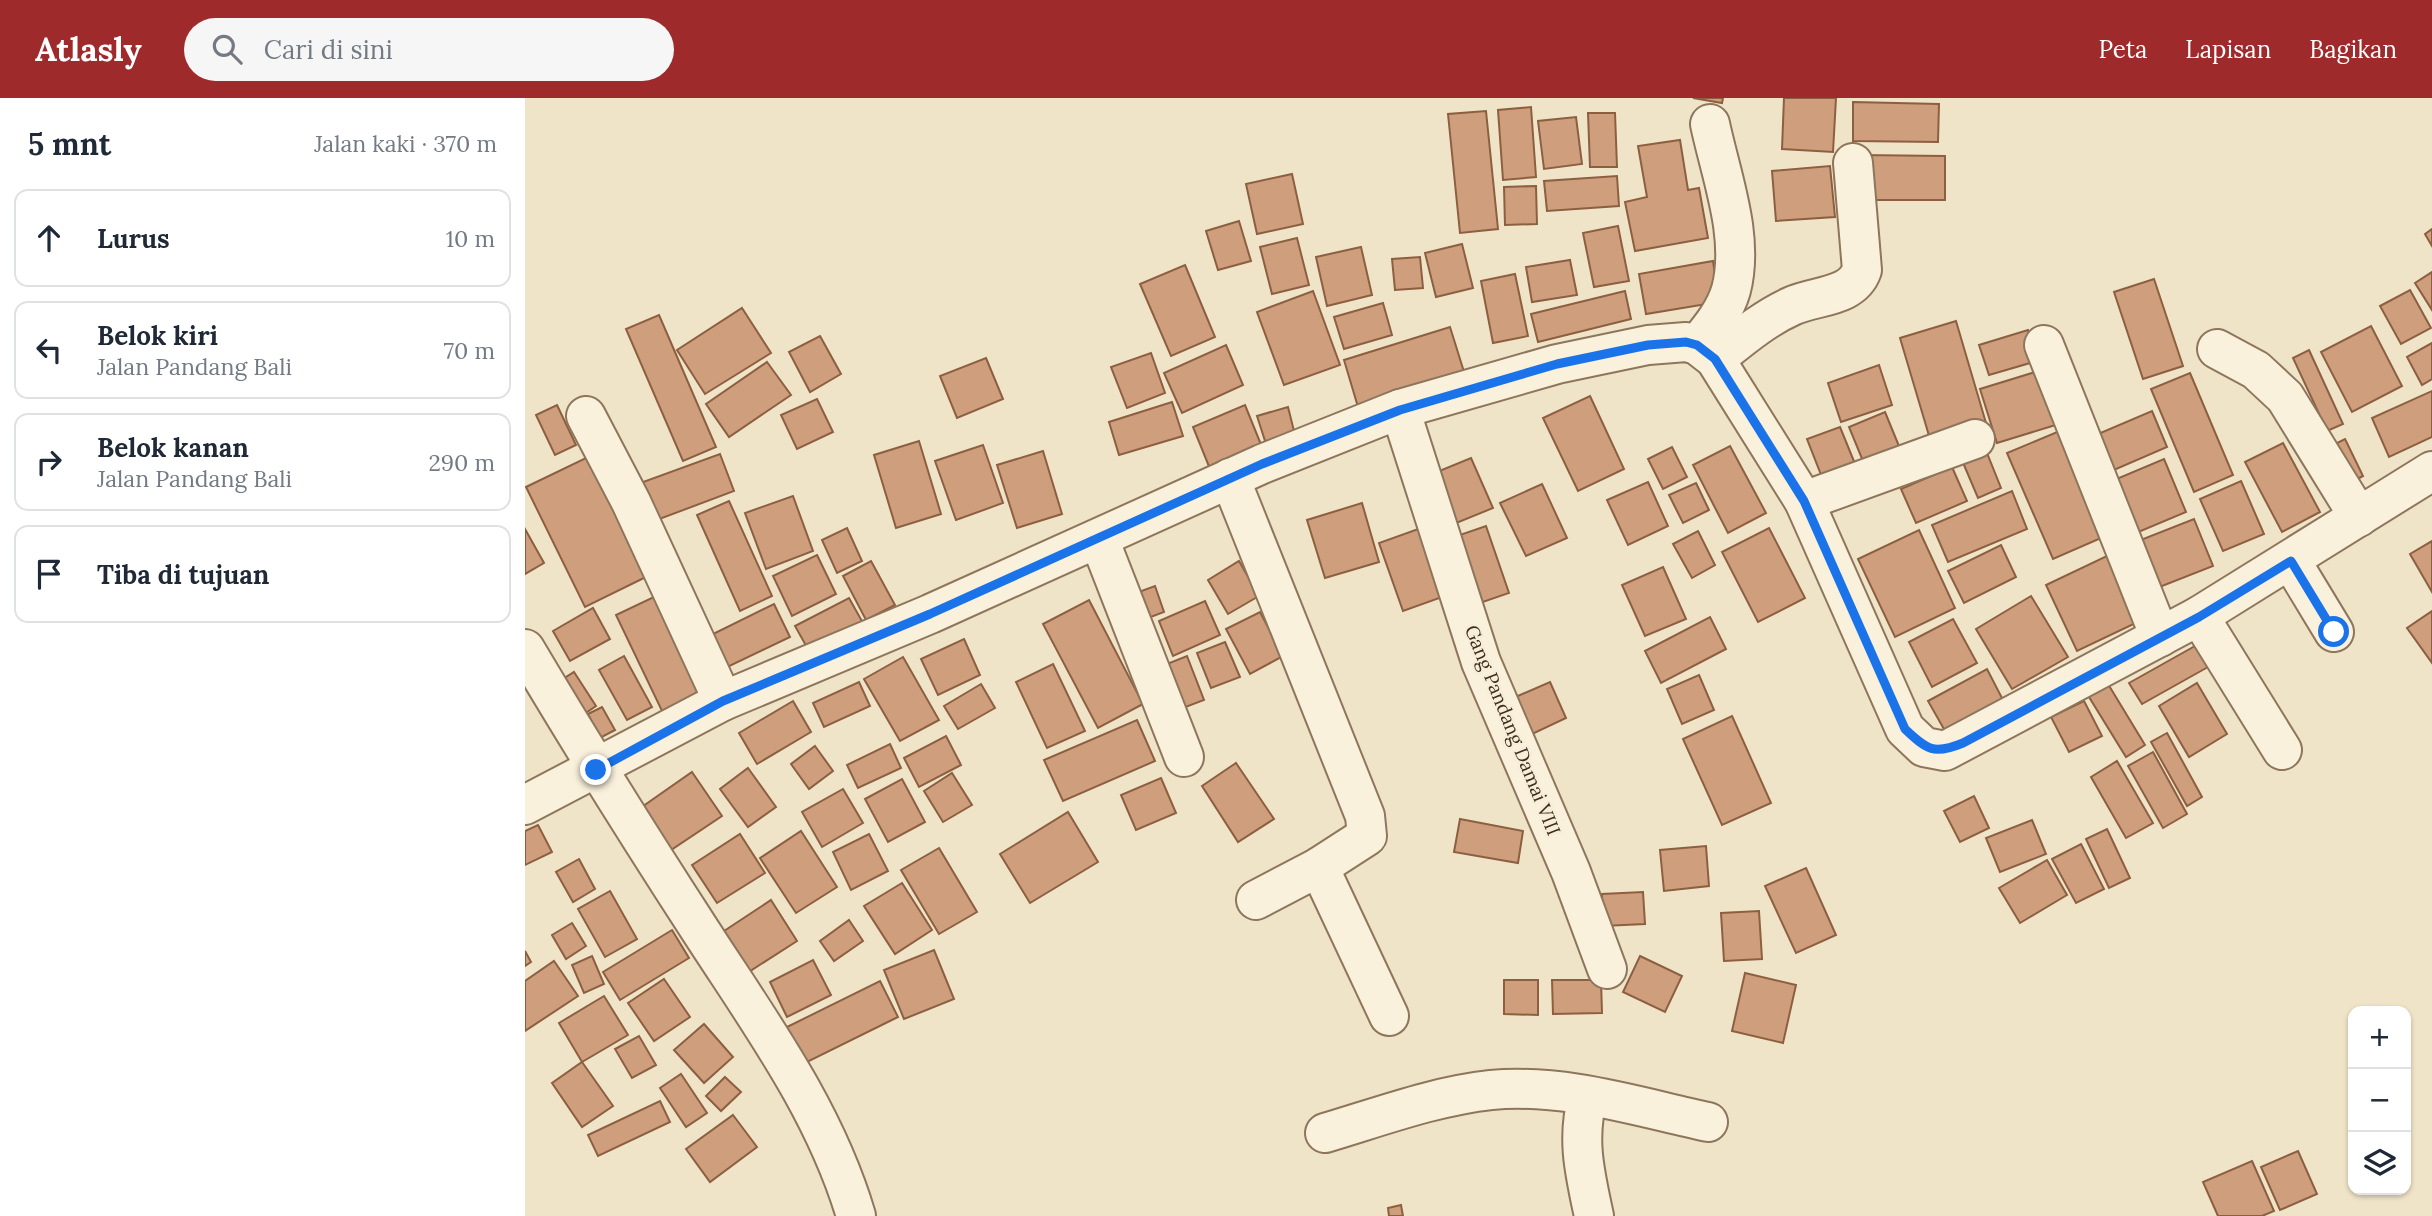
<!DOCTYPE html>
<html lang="id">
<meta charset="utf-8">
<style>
body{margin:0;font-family:Lora,serif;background:#f6f6f7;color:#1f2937}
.controls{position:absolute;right:21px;bottom:21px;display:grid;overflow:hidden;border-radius:14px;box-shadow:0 2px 5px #0004}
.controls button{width:63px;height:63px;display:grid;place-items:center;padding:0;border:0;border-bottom:2px solid #e0e1e3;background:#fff;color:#1f2937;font:35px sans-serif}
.stop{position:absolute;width:21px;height:21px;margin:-16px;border:5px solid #1a73e8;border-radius:50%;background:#fff}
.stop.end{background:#1a73e8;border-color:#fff;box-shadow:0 2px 7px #0008}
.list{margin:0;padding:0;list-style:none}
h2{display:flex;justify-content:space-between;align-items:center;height:91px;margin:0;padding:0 28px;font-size:30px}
h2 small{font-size:23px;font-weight:400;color:#747a83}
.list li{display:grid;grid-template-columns:46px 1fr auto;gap:21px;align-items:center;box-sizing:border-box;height:98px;margin:0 14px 14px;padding:0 14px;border:2px solid #e0e1e3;border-radius:14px}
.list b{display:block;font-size:26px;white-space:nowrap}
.list p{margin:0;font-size:23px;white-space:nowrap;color:#747a83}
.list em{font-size:23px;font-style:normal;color:#747a83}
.icon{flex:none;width:38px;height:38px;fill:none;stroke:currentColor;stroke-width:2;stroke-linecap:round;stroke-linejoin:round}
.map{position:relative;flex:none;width:1907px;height:1118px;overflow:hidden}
header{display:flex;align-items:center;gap:42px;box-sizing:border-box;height:98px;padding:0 35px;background:#9e2a2b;color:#fff}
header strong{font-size:33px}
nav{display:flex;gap:38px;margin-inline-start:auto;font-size:24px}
.search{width:490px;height:63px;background:#f6f6f7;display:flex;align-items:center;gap:18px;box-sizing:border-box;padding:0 24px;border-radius:38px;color:#747a83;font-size:26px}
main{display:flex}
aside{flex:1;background:#fff}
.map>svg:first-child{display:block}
.building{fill:#cf9f7d;stroke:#8d5f41;stroke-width:2}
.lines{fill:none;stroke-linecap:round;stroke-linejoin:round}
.minor-casing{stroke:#8d765c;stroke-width:42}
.minor{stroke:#faf1dc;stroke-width:38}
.route{stroke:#1a73e8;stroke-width:9}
.labels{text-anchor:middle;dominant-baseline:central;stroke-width:5;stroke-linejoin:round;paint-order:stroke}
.street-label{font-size:19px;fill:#3d2e20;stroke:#f7eed8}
</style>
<header>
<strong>Atlasly</strong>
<div class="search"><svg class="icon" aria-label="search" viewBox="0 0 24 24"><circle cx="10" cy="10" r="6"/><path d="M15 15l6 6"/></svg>Cari di sini</div>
<nav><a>Peta</a><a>Lapisan</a><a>Bagikan</a></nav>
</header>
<main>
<aside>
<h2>5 mnt<small>Jalan kaki · 370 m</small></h2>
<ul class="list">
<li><svg class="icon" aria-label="ahead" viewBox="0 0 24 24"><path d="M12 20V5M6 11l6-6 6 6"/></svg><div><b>Lurus</b></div><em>10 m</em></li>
<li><svg class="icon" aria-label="left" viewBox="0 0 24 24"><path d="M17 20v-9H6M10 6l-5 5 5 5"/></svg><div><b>Belok kiri</b><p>Jalan Pandang Bali</p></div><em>70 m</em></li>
<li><svg class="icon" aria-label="right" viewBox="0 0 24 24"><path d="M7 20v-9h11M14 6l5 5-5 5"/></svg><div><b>Belok kanan</b><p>Jalan Pandang Bali</p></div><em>290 m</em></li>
<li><svg class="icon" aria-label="arrive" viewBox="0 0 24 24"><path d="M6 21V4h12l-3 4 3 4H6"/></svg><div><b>Tiba di tujuan</b></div></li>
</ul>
</aside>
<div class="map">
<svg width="1907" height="1118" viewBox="0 0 1907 1118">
<rect width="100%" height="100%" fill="#f0e4c8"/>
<g class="building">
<path d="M1168,0H1198L1197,5Z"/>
<path d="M1259,0H1311L1308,54L1257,51Z"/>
<path d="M1328,4L1414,6L1413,44L1328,43Z"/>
<path d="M1006,9L1011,79L978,82L973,12Z"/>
<path d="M961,13L973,131L935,135L923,16Z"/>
<path d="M1063,15H1090L1092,69H1065Z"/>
<path d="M1051,19L1057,66L1019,71L1013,23Z"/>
<path d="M1155,42L1163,92L1174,90L1183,140L1110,153L1100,104L1122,99L1113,48Z"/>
<path d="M1334,57L1420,58V102H1335Z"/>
<path d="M1305,68L1310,119L1251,123L1247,73Z"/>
<path d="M767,76L778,126L732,136L721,86Z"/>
<path d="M1092,78L1094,108L1022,113L1019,83Z"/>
<path d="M1011,88L1012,126L980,127L979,89Z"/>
<path d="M714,123L726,163L693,172L681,133Z"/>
<path d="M1093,128L1104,183L1069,189L1058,135Z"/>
<path d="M1907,131V148L1900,136Z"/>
<path d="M772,140L784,187L747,196L735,149Z"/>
<path d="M937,146L948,190L911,199L900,155Z"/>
<path d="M836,149L847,197L802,208L791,159Z"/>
<path d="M895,159L898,190L870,192L867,161Z"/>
<path d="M1045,162L1052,197L1007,204L1001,169Z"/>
<path d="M1188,163L1194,204L1121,216L1114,176Z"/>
<path d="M660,167L690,239L646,258L615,186Z"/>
<path d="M1907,174V212L1890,185Z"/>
<path d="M990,176L1003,238L968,245L956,183Z"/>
<path d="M1629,181L1658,268L1618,281L1589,194Z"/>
<path d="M1885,192L1906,230L1876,246L1855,208Z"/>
<path d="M788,193L815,267L759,287L732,214Z"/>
<path d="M1100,193L1106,221L1013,244L1006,216Z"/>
<path d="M858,205L867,237L819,251L809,219Z"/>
<path d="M217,210L246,255L180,296L152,252Z"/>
<path d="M134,217L191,349L158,363L101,231Z"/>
<path d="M1431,223L1461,325L1405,341L1375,240Z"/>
<path d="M1846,228L1877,288L1827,314L1796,254Z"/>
<path d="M925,229L940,277L833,309L819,262Z"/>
<path d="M1503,232L1512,263L1464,277L1454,247Z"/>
<path d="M295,238L316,276L285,294L264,254Z"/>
<path d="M1907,245V281L1897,287L1882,259Z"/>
<path d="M701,247L718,287L657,315L639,275Z"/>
<path d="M1784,252L1818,326L1802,333L1768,260Z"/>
<path d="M626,255L640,295L602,310L586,269Z"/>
<path d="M461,260L478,301L432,320L415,278Z"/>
<path d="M242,264L266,297L204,339L181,306Z"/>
<path d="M1354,267L1367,307L1316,324L1303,285Z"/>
<path d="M1520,271L1537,325L1472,345L1455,291Z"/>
<path d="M1665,275L1708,377L1669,394L1626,291Z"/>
<path d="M1907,293V339L1864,359L1847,320Z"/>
<path d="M1065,298L1099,371L1053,393L1018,320Z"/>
<path d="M292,301L308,334L272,351L256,317Z"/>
<path d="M647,304L658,338L594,357L584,324Z"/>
<path d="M32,307L51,347L30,357L11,317Z"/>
<path d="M720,307L737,349L685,371L668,329Z"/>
<path d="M763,309L770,337L741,346L732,318Z"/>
<path d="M1627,313L1642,349L1582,375L1566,339Z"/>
<path d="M1360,314L1376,353L1340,368L1324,329Z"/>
<path d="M1315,329L1335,378L1302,392L1282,341Z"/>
<path d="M1537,332L1583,437L1528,461L1482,355Z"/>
<path d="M1820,341L1838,378L1825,385L1808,347Z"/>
<path d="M394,343L416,416L371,430L349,357Z"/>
<path d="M1758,345L1795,414L1757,434L1720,364Z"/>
<path d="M458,347L478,405L431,422L410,363Z"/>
<path d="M1205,348L1241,415L1203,435L1168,367Z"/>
<path d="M1147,349L1162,379L1138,391L1123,361Z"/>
<path d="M1460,350L1476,390L1453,400L1436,360Z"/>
<path d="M518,353L537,416L492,430L472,367Z"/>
<path d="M195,356L209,393L121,426L107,388Z"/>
<path d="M63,359L123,478L60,509L1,389Z"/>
<path d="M946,360L968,410L924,428L902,378Z"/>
<path d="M1639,361L1661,414L1604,438L1582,385Z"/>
<path d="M1427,369L1442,403L1391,425L1376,391Z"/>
<path d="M1716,383L1739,436L1698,453L1675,401Z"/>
<path d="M1123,384L1143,428L1103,447L1082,402Z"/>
<path d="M1171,385L1184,412L1158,425L1144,397Z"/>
<path d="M1017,386L1042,440L1001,458L975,405Z"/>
<path d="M1487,393L1502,431L1423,464L1407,427Z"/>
<path d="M268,398L288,453L241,471L220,415Z"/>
<path d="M204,403L247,498L215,513L172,417Z"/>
<path d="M837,405L854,464L800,480L782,422Z"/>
<path d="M1669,421L1688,468L1627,492L1608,445Z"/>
<path d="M961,428L984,495L949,507L926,440Z"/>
<path d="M322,430L337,463L312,475L297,442Z"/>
<path d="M896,430L920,498L878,513L854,445Z"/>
<path d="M1244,430L1280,500L1233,524L1197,454Z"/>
<path d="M0,431L19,465L0,476Z"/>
<path d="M1394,432L1430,510L1370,539L1333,461Z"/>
<path d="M1173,433L1190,467L1167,480L1148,446Z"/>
<path d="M1907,443V494L1885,456Z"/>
<path d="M1476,447L1491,479L1439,505L1423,473Z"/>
<path d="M1586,456L1617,522L1552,553L1521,487Z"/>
<path d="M292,457L311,496L267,518L248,478Z"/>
<path d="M346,463L370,507L341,522L318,478Z"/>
<path d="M714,463L734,498L703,516L683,482Z"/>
<path d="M1138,469L1161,521L1120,538L1097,487Z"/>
<path d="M630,488L639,514L610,525L600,499Z"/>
<path d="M133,497L179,595L138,615L91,517Z"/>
<path d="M1506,498L1543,559L1487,591L1451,531Z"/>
<path d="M324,500L338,525L284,553L270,528Z"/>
<path d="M564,502L618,606L573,630L518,526Z"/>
<path d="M680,503L695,537L648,558L634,523Z"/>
<path d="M249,506L265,539L192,574L176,542Z"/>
<path d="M68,510L85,541L45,563L28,533Z"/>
<path d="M1907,513V565L1882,530Z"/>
<path d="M735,514L758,558L725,576L701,531Z"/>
<path d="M1185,519L1201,551L1136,585L1120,553Z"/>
<path d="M1428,521L1452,565L1407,589L1384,544Z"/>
<path d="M439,541L455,577L413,597L396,561Z"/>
<path d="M700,544L715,579L686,590L672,555Z"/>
<path d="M1670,548L1683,569L1617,606L1604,585Z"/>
<path d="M99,558L127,609L102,622L74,572Z"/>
<path d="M662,558L679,602L650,613L632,570Z"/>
<path d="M378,559L414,622L375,643L339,581Z"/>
<path d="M528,566L560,633L522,650L491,584Z"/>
<path d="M1462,571L1478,602L1420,633L1403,603Z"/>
<path d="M49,574L71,608L49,623L27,588Z"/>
<path d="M1174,577L1189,612L1157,626L1142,591Z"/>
<path d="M334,584L345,608L299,629L288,605Z"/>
<path d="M1025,584L1041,620L1003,638L986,601Z"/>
<path d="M1672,585L1702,636L1664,659L1634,608Z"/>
<path d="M456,586L470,610L433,631L419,608Z"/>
<path d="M1583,586L1620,647L1601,659L1564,599Z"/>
<path d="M268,603L286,634L232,666L214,635Z"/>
<path d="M1559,603L1577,638L1544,654L1526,619Z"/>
<path d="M77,609L90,632L75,640L63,616Z"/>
<path d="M1207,618L1246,705L1197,727L1158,641Z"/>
<path d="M612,622L630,663L538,703L519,662Z"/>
<path d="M1642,635L1677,699L1662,708L1626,644Z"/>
<path d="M421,638L436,667L394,689L379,660Z"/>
<path d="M365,646L376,670L333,690L322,667Z"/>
<path d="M290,648L308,673L284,691L266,666Z"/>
<path d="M1628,654L1662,716L1638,730L1603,668Z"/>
<path d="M1592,663L1628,725L1601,740L1566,679Z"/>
<path d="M711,665L749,721L713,744L677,688Z"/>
<path d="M223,670L251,709L223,729L195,691Z"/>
<path d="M167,674L197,718L143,754L114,711Z"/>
<path d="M427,675L447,707L418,724L399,693Z"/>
<path d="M636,680L651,715L611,732L596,697Z"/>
<path d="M377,681L400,724L363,744L340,701Z"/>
<path d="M318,691L338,725L297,749L277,714Z"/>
<path d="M1449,698L1464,730L1435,744L1419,713Z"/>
<path d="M543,714L573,764L505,805L475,756Z"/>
<path d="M935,721L998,733L993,765L929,754Z"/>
<path d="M1507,722L1521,756L1475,774L1461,740Z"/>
<path d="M13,727L27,754L0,767V733Z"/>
<path d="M1582,731L1605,780L1584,790L1561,741Z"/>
<path d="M276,733L312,789L271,815L235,760Z"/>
<path d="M215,736L240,775L192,805L167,767Z"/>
<path d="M344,736L363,773L326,792L308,754Z"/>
<path d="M1556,746L1579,791L1551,805L1527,761Z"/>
<path d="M1181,748L1184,788L1139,793L1135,752Z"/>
<path d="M414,750L452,814L414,836L376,772Z"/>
<path d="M54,761L70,791L48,804L31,774Z"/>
<path d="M1522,762L1542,797L1495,825L1474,790Z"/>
<path d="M1281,770L1311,837L1271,855L1240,788Z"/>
<path d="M377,785L407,832L370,856L339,808Z"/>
<path d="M85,793L112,841L80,859L53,811Z"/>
<path d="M1118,794L1120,826L1078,828L1077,796Z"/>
<path d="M246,802L272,843L219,877L193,837Z"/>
<path d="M1234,813L1237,861L1199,863L1196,815Z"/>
<path d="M324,822L338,843L309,863L295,843Z"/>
<path d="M47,825L61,848L41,861L27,837Z"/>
<path d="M147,832L164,860L95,902L78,874Z"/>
<path d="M409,852L429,901L379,921L359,872Z"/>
<path d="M0,853L6,864L0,868Z"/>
<path d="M67,858L79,886L59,895L47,867Z"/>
<path d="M1115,858L1157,878L1140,914L1098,894Z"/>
<path d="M288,862L306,897L262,919L245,884Z"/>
<path d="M29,863L53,898L0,933V883Z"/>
<path d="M1220,875L1271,887L1258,945L1207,933Z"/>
<path d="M139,881L165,919L129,943L103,905Z"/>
<path d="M979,882H1013V917L979,916Z"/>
<path d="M1027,882H1076L1077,915L1028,916Z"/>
<path d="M355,883L373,919L276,967L258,931Z"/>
<path d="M79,898L103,937L57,964L34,925Z"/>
<path d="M179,926L208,959L179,985L149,952Z"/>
<path d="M114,938L131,967L107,980L90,951Z"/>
<path d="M57,964L88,1008L57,1029L27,985Z"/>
<path d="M156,976L182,1015L161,1029L135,990Z"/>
<path d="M200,979L216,994L196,1013L181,998Z"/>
<path d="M135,1003L145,1024L73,1058L63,1037Z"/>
<path d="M208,1017L232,1049L185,1084L161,1051Z"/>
<path d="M1773,1053L1792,1096L1755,1112L1736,1069Z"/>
<path d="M1727,1063L1749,1113L1737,1118H1693L1678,1084Z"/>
<path d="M876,1107L878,1118H864L863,1110Z"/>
</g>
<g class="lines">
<g class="minor-casing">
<g id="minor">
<path d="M1172,247C1186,230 1200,213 1206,192C1220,139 1196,78 1185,26"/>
<path d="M1519,247L1635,539"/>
<path d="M1692,251L1731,272L1760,299L1834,419"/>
<path d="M1190,261C1214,242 1238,221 1267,208C1291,197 1327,200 1337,172L1328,65"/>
<path d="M875,311L956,564L1046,774L1082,871"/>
<path d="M61,318L106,404L198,603"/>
<path d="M705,380L840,718L842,738L794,769L731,802"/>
<path d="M1279,403L1450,341"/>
<path d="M574,441L659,659"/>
<path d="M1766,463L1809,534"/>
<path d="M1674,518L1757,652"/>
<path d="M0,551C57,647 116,741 177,835C236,926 300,1013 331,1118"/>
<path d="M0,707L198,603L405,516L737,366L875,311L1032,266L1123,247L1161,244L1172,247L1190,261L1279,403L1380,631L1399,649L1420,653L1674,518L1907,373"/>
<path d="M794,769L864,918"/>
<path d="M1063,998C1051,1041 1060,1076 1069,1118"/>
<path d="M800,1035C854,1019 910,998 966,992C1039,985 1113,1009 1183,1024"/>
</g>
</g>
<use href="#minor" class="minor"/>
</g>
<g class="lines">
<path class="route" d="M71,672L198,603L405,516L737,366L875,312L1032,266L1123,247L1161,244L1172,247L1190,261L1279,403L1380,631C1402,652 1409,657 1438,645L1674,519L1766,463L1809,534"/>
</g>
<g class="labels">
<g class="street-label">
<text transform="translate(988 632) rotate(68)">Gang Pandang Damai VIII</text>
</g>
</g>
</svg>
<div class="controls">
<button>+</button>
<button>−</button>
<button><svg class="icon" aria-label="layers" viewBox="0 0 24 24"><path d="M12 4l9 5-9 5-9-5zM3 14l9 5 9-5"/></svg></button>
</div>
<div class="stop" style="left:1809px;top:534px"></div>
<div class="stop end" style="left:71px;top:672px"></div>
</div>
</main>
